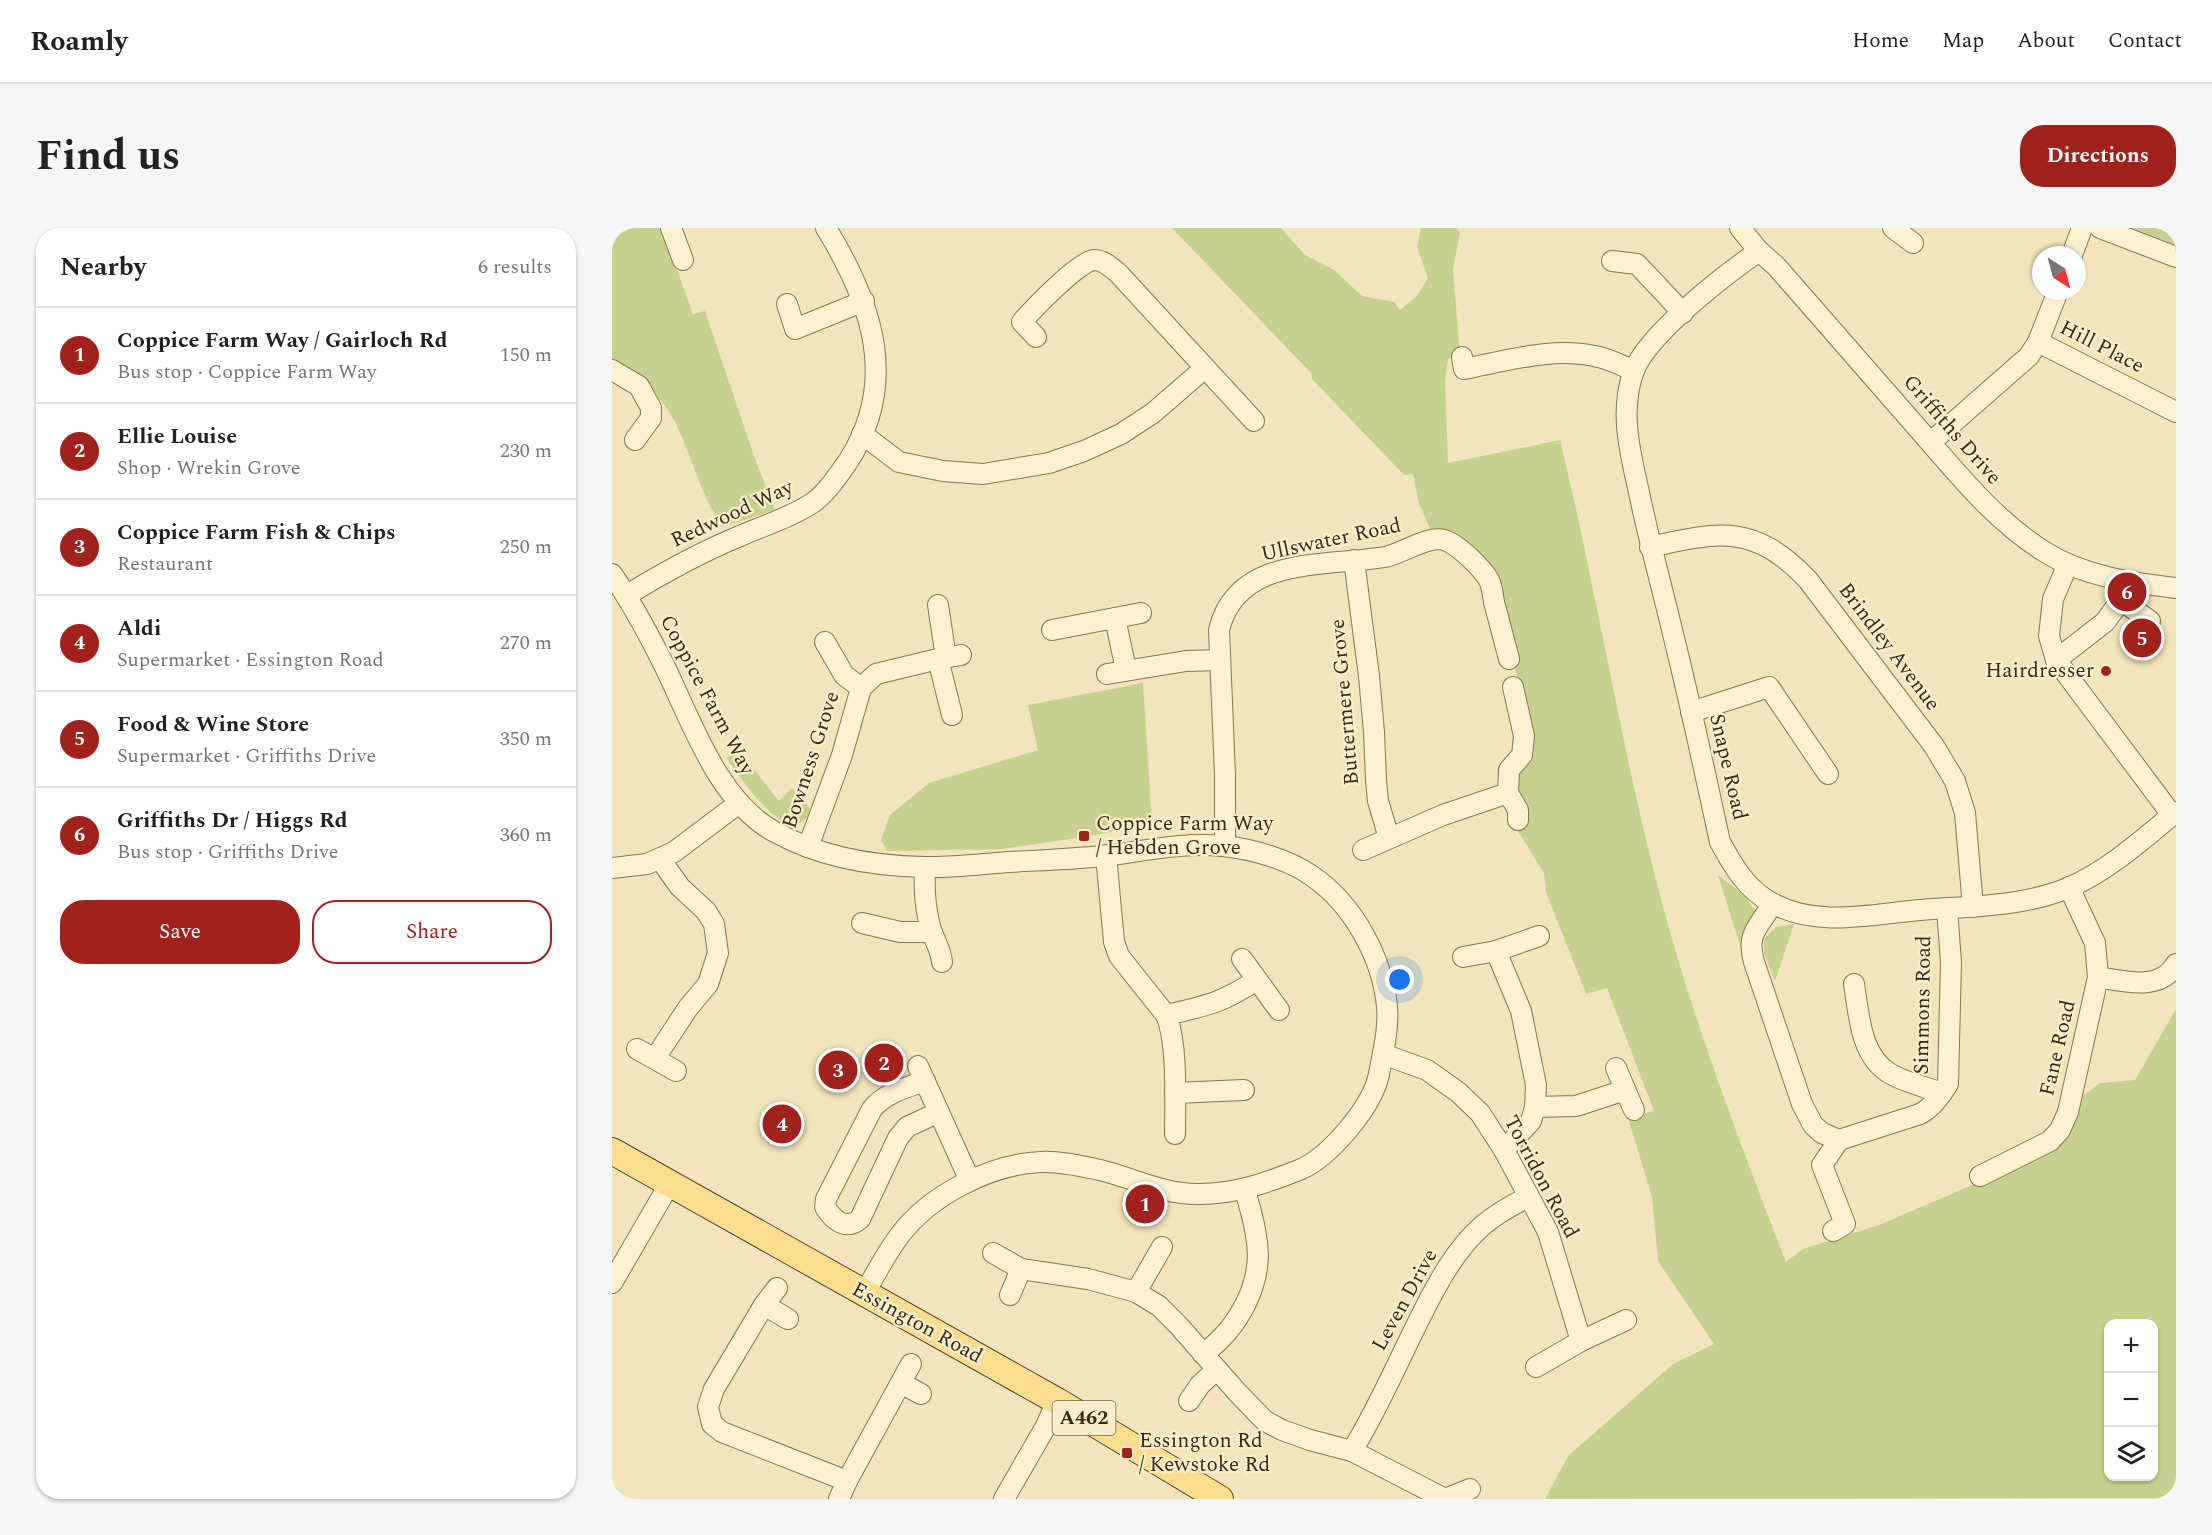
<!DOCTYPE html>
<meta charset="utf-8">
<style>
body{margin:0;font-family:Spectral,serif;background:#f6f6f6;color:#222}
.controls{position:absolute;right:18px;bottom:18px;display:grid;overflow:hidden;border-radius:12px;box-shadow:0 2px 4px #0004}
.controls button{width:54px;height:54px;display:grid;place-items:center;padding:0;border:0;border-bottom:2px solid #e0e0e0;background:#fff;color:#222;font:30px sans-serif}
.compass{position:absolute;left:1420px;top:18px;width:54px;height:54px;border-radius:50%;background:#fff;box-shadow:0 2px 4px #0004;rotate:144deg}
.you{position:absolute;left:788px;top:752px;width:21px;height:21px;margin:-15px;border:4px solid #fff;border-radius:50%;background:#1a73e8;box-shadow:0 0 0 9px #1a73e833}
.badge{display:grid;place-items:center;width:39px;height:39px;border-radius:50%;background:#a1221d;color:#fff;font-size:20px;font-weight:700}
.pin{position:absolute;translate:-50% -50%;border:3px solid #fff;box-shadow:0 2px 6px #0006}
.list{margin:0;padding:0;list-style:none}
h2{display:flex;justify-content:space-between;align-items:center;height:78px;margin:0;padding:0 24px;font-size:26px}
h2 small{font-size:20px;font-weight:400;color:#767676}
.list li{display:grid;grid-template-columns:39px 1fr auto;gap:18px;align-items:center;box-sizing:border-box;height:96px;padding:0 24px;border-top:2px solid #e0e0e0}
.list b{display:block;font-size:22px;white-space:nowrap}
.list p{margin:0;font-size:20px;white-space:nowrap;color:#767676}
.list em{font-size:20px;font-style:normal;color:#767676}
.actions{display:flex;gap:12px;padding:18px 24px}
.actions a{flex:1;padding:14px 0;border:2px solid #a1221d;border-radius:24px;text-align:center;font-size:21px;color:#a1221d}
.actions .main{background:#a1221d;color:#fff}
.icon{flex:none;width:33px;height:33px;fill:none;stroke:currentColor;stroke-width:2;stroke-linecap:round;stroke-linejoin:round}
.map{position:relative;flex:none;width:1564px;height:1271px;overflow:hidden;border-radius:24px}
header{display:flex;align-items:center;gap:36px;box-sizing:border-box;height:84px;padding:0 30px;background:#fff;border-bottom:2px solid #e0e0e0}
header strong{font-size:28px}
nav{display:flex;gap:33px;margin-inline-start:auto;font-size:21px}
.intro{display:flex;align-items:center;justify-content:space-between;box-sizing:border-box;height:144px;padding:0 36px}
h1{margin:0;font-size:42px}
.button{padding:15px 27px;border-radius:24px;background:#a1221d;color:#fff;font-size:21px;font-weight:700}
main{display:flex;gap:36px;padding:0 36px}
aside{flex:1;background:#fff;border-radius:24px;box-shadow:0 2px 4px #0004}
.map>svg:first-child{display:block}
.green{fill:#c7d18f;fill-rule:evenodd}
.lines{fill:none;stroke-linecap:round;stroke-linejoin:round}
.minor-casing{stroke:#8c7454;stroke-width:22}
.major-casing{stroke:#584129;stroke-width:28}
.minor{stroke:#fcf1d0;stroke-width:20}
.major{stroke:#fbdd8f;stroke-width:26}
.poi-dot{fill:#a1221d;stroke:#f9eecc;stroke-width:2}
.labels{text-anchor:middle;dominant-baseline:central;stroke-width:4.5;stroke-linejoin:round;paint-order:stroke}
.shield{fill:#f9eecc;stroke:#73654f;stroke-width:1.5}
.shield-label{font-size:20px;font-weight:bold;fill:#392a1a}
.street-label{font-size:21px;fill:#392a1a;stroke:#f9eecc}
.poi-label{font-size:21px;fill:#392a1a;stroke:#f9eecc;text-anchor:start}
</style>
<header>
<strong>Roamly</strong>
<nav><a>Home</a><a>Map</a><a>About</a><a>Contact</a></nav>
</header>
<div class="intro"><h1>Find us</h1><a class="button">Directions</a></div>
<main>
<aside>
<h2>Nearby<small>6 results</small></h2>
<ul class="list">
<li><span class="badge">1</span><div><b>Coppice Farm Way / Gairloch Rd</b><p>Bus stop · Coppice Farm Way</p></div><em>150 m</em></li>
<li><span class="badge">2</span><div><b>Ellie Louise</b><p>Shop · Wrekin Grove</p></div><em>230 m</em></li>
<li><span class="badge">3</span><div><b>Coppice Farm Fish &amp; Chips</b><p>Restaurant</p></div><em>250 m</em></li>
<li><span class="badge">4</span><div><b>Aldi</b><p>Supermarket · Essington Road</p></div><em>270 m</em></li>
<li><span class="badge">5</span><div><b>Food &amp; Wine Store</b><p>Supermarket · Griffiths Drive</p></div><em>350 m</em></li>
<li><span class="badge">6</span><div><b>Griffiths Dr / Higgs Rd</b><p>Bus stop · Griffiths Drive</p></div><em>360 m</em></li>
</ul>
<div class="actions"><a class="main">Save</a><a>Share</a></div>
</aside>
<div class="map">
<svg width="1564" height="1271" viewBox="0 0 1564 1271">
<rect width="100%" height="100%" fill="#f2e4bc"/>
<g class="green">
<path d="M0,0H50L81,86L93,83L142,228L163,282L111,299C86,265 78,218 57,183C47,167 16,144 0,137Z"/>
<path d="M560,0H669L693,27L722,42L750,68L782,74L788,82L805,68L816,50L805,19L809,0H844L848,4L841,41L848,127L836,131L833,153L836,235L948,212C984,359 1007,509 1045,656C1078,785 1126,910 1174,1034L1191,1021L1267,997L1365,955L1447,913L1464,873L1488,855L1523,852L1564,781V1270L933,1271L956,1228L1061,1136L1102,1116L1046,1033L1040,969L1016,890L1042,883L995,760L974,766L934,664L932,645L902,597V553L917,509L901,429L880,345L820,305L807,275L801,246L792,247L700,151L699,145ZM1496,1096H1542V1248H1496Z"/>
<path d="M1505,0H1558L1564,10V18L1556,23Z"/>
<path d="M531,455L540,594L484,607L390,621L275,623L269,612L278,587L317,555L426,522L416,477Z"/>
<path d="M127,523L167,573L180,560L200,583C195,589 189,597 181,596C159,595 126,547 115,530Z"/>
<path d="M1106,647L1132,667L1144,684L1130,723Z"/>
<path d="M1182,696L1163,753L1152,725V711L1164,699Z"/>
</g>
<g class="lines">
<g class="minor-casing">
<g id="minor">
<path d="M59,0L71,32"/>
<path d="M1128,0L1147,23L1165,39C1213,94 1261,149 1309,204C1347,247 1383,293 1433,324C1471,348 1520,355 1564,360"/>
<path d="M1281,0L1301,15"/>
<path d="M1488,0L1564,29"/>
<path d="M1147,23C1114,46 1034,107 1021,145C1007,187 1019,227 1028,269C1038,317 1051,363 1062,410C1079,478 1093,546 1108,614C1121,638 1135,662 1160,675C1205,700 1260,686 1308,682C1358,678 1409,679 1456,660C1496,643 1531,611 1564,584"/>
<path d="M1460,27L1470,0"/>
<path d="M1000,33L1025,36L1071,85"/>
<path d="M175,76L183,101L252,73"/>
<path d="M424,109L410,94C421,81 467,33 482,32C492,32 500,40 507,46L642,193"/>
<path d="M1426,114L1564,184"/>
<path d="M850,129L852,141C894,133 940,119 982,128C996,130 1009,137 1022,143"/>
<path d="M0,142L27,158L39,180V190L23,212"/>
<path d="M250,206L287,234L331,243L371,246L437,235L472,223L509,206L541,185L593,140"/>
<path d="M1319,214L1417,128L1426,114L1446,63"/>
<path d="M1038,319C1108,303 1143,296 1196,352L1322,518L1343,553L1353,585L1361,679"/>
<path d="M742,332L757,448L762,504L764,552L766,573L777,610"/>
<path d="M1456,336L1441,371L1437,408L1444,432L1560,587"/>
<path d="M0,346C19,374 36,405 51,435C79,491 105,573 163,604C208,629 262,638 312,639C340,640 369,636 398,634C432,632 466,631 500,627C536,622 575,614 611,618C640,621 676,631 700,648C741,676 770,729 775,778C777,801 771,824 767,846C761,878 717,930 687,942C654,955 623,966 588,966C553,967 521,950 488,942C469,938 448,933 429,934C379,936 318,967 288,1007C274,1025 264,1046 252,1066"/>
<path d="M15,367C51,345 89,324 128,308C153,297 175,291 199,276C213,267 225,249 235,235C288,155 260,75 214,0"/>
<path d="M326,377L334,430"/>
<path d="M503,390L514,442"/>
<path d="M440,402L529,385"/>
<path d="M213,414L232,447L249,460"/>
<path d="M1444,432L1493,394L1509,372L1538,393"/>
<path d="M495,446L574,433L608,432"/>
<path d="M901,459L912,508L910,527L897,542L896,565L906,582V592"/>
<path d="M1079,484L1157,459L1216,546"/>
<path d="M340,487L326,431L349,427"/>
<path d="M613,618V547L607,402C625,327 714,339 773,329C793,325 819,304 837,314C849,320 870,340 877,352C880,358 881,367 882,374C887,393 892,412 897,431"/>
<path d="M196,619L230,527L249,460L264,446L326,431"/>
<path d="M751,622L831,587L896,565"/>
<path d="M494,627L502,714L507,728L554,787C566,815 563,875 563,906"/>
<path d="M313,639C312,663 313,679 319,702C323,713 329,722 330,734"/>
<path d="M0,640L35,636L62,624L127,575"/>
<path d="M1160,676C1147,700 1134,704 1142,734L1190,876L1201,897L1210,905L1227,912L1308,886C1321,879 1328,868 1336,856L1339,734L1335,681"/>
<path d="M250,695L288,704H320"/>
<path d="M884,723L909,783L924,857L923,879L919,893L892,922"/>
<path d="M851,729L884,723L927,708"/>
<path d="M630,731L667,782"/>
<path d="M1486,749C1511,753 1549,764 1564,736"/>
<path d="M1242,756C1247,786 1248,827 1277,845C1292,854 1313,859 1330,865"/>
<path d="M554,787C593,778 611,775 644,752"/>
<path d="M25,821L64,843"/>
<path d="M771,826L815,842L846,864L868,885L892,922L936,1004L969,1113"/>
<path d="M43,830L76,780L96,756L106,725L102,696L94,683L68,659L48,631"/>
<path d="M306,838L358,953"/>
<path d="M1004,840L1022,882"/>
<path d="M313,853C293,860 273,865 260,881L214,971L213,979C221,992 234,1003 248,991L286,910L295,899L327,884"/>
<path d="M563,865L632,862"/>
<path d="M923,879L964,878L1013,862"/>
<path d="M1368,948L1438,913L1448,902L1456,884L1486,749L1483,715L1457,659"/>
<path d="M1221,1003L1233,996L1210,937L1227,912"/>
<path d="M381,1025L409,1041L476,1051L524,1064L547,1078L567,1098L624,1163L653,1193L670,1202L698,1212L740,1223L833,1271L858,1261"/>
<path d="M0,1055L58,955"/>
<path d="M165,1060L152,1077L102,1161L96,1179L100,1196L110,1204L235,1253"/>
<path d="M524,1064L550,1019"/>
<path d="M398,1067L409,1041"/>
<path d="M152,1077L176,1091"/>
<path d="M591,1126C627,1100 653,1053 644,1008C642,992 637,977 633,962"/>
<path d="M924,1139L969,1113L1014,1092"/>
<path d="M289,1155L309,1166"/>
<path d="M577,1173L588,1157L604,1142"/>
<path d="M740,1223C767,1179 787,1131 811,1084C826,1054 844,1021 870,998C884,986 900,977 916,969"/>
<path d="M227,1271L235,1253L299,1136"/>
<path d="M392,1271L434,1198L445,1173"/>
</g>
</g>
<g class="major-casing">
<path id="major" d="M0,923L445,1173L608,1271"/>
</g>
<use href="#minor" class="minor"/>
<use href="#major" class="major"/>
</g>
<g class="poi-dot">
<circle cx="1494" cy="443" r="6"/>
<rect x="466" y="602" width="12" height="12" rx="3"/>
<rect x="509" y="1219" width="12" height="12" rx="3"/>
</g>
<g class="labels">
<rect class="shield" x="440.5" y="1173" width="63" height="34" rx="4.5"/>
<g class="shield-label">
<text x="472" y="1190">A462</text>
</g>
<g class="street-label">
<text transform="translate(1490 119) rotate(27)">Hill Place</text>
<text transform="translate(1340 202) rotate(49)">Griffiths Drive</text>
<text transform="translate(120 286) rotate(-25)">Redwood Way</text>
<text transform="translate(719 312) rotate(-12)">Ullswater Road</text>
<text transform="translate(1277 419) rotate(53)">Brindley Avenue</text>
<text transform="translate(95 467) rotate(62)">Coppice Farm Way</text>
<text transform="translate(733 474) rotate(-95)">Buttermere Grove</text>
<text transform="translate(199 532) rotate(-72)">Bowness Grove</text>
<text transform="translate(1116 539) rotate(77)">Snape Road</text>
<text transform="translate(1311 777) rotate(-89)">Simmons Road</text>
<text transform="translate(1446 820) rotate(-77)">Fane Road</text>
<text transform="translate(929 949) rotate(62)">Torridon Road</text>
<text transform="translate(793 1072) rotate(-61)">Leven Drive</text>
<text transform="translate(305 1095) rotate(29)">Essington Road</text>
</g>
<g class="poi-label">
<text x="1482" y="443" text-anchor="end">Hairdresser</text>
<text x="484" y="596">Coppice Farm Way<tspan x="484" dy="24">/ Hebden Grove</tspan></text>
<text x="527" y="1213">Essington Rd<tspan x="527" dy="24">/ Kewstoke Rd</tspan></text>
</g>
</g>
</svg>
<div class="controls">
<button>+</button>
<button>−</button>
<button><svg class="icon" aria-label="layers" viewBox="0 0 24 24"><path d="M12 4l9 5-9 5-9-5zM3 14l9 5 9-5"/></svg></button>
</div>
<svg class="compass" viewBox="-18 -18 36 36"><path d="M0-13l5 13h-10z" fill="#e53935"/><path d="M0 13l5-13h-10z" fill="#767676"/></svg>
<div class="you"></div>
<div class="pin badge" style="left:533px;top:976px">1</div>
<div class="pin badge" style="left:272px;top:835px">2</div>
<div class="pin badge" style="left:226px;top:842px">3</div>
<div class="pin badge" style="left:170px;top:896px">4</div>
<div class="pin badge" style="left:1530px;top:410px">5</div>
<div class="pin badge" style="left:1515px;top:364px">6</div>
</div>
</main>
